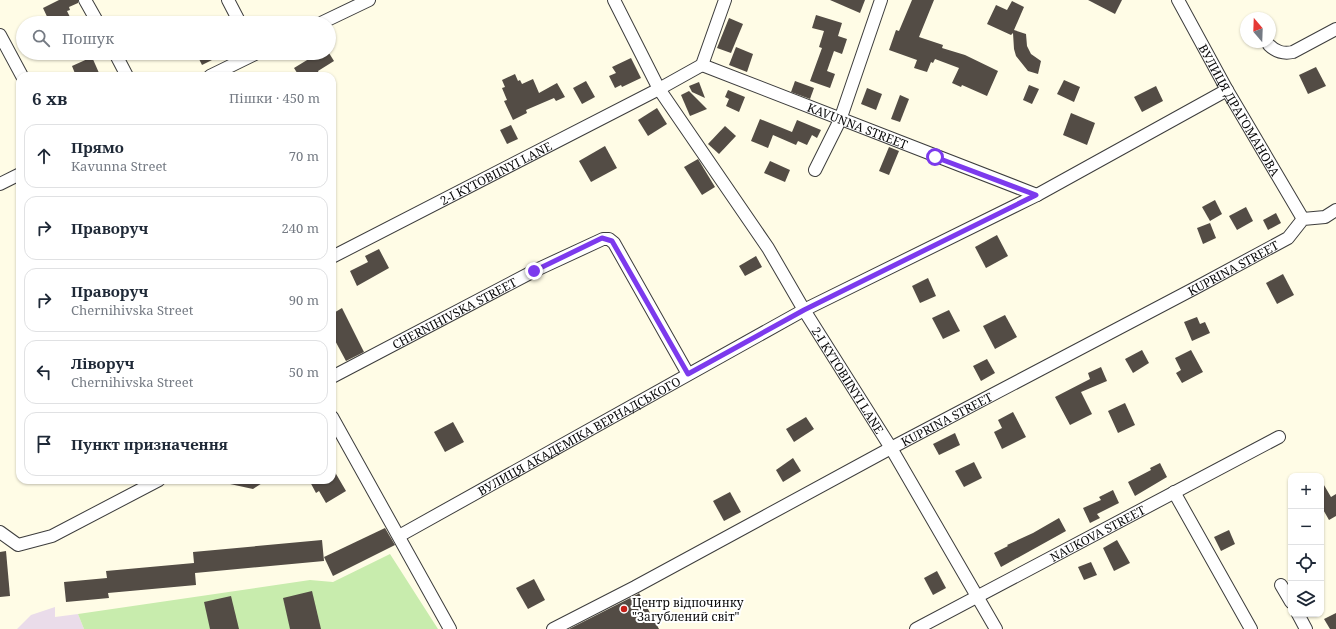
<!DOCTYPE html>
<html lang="uk">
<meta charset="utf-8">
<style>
body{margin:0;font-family:"Noto Serif",serif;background:#f6f6f7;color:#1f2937}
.controls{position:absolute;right:12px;bottom:12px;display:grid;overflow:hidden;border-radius:8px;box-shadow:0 1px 3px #0004}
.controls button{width:36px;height:36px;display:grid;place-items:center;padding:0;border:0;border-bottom:1px solid #e0e1e3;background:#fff;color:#1f2937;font:20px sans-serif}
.compass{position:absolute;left:1240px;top:12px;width:36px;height:36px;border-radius:50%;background:#fff;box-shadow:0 1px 3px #0004;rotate:341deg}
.stop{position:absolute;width:12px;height:12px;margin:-9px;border:3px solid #7c3aed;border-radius:50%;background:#fff}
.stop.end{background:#7c3aed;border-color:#fff;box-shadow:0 1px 4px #0008}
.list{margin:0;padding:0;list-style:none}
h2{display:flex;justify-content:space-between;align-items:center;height:52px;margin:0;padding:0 16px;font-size:17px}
h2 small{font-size:13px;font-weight:400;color:#747a83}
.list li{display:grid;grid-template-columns:26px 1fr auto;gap:12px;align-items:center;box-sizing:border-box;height:64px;margin:0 8px 8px;padding:0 8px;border:1px solid #e0e1e3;border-radius:12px}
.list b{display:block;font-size:15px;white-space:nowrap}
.list p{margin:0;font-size:13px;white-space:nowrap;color:#747a83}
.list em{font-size:13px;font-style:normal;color:#747a83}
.icon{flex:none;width:22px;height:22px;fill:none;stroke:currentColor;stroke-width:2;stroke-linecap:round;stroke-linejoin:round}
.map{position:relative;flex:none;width:1336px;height:629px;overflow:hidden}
.search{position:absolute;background:#fff;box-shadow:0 1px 3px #0004;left:16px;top:16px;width:320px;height:44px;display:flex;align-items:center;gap:10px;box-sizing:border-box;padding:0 14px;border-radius:22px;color:#747a83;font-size:15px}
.panel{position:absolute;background:#fff;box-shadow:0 1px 3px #0004;left:16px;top:72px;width:320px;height:412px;border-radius:12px}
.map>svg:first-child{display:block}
.industrial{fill:#eadcea}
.green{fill:#c8ecad}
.building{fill:#534c45}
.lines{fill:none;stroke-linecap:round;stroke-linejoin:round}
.minor-casing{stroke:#3d3d3d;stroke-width:14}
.minor{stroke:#fff;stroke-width:12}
.route{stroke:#7c3aed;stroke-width:5}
.poi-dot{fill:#c41e17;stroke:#fff;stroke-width:1.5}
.labels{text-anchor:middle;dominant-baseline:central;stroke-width:4;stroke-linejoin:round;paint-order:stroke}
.street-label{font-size:12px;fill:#0a0a0a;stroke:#fff}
.poi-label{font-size:12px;fill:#0a0a0a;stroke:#fff;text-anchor:start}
</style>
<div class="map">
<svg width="1336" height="629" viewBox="0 0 1336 629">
<rect width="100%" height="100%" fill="#fffce6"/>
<path class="industrial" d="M55,607V617L78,614L84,629H17L31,615Z"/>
<path class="green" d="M390,554L438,629H84L78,614L310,580L333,582Z"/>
<g class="building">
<path d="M59,0H78V3L69,7L70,10L67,11L70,17L59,23H50L43,8Z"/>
<path d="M830,0H865L860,13Z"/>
<path d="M912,0H934L919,37L943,45L942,48L965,55L998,71L987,96L962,85L961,87L952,83L959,68L935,59L933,63L931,62L927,72L914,68L917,60L889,50L896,30L899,31Z"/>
<path d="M1088,0H1122L1115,14Z"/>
<path d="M1012,1L1024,7L1014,30L1026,34L1027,46L1031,54L1041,61L1038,74L1028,71L1016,56L1014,49L1013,33L1011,35L987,24L996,5L1007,10Z"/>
<path d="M816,15L842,23L838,36L847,39L842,54L834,51L827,71L835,74L830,88L810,81L822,48L819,47L824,31L812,28Z"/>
<path d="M729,18L743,24L731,53L717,48Z"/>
<path d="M736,47L753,54L747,72L729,65Z"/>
<path d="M196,53H226L202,65Z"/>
<path d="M309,53H329L334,61L318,71L320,76H299L294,68L312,57Z"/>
<path d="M92,57L99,73L93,76H76L72,66Z"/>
<path d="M631,58L641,78L622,87L621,85L615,88L609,76L616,73L612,67Z"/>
<path d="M1316,67L1326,86L1308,94L1299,75Z"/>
<path d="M515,74L518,81L520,80L522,84L533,79L539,93L557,83L565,97L556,101L554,98L526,110L527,113L513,120L504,101L507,100L502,88L505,87L502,80Z"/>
<path d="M1064,80L1080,87L1074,102L1057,94Z"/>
<path d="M586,81L595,97L582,104L573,88Z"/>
<path d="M795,81L814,88L810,99L791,92Z"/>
<path d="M699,82L705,98L692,92L689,86Z"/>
<path d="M1029,85L1039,89L1032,104L1023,100Z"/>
<path d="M1156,86L1163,101L1142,112L1134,97Z"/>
<path d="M867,88L882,94L876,110L861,104Z"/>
<path d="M728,90L745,97L739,112L726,106L729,99L725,97Z"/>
<path d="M689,91L707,109L690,116L681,95Z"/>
<path d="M900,95L909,99L900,122L891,119Z"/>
<path d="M657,108L667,124L648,136L638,120Z"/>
<path d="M1071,113L1095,123L1087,145L1063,135Z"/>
<path d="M760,119L792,132L797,120L821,130L817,138L812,135L807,145L798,141L796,145L773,135L768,148L751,141Z"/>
<path d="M511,125L518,139L507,144L500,130Z"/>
<path d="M725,126L736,136L719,154L708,144Z"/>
<path d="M605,146L617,168L591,182L579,161Z"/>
<path d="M889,147L899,151L889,175L879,171Z"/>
<path d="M698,159L715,187L702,195L684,167Z"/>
<path d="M770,161L790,170L785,182L764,173Z"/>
<path d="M1215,200L1222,214L1210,221L1202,207Z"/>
<path d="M1246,207L1253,221L1237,230L1229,216Z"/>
<path d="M1276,213L1281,223L1268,230L1263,220Z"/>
<path d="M1210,223L1216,238L1203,244L1197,228Z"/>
<path d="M997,235L1008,256L986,268L975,247Z"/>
<path d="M379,249L389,268L357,286L350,271L368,262L365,256Z"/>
<path d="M756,256L762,267L745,276L739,266Z"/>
<path d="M1283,274L1294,295L1277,304L1266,283Z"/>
<path d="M928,278L936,296L920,303L912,286Z"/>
<path d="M342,308L364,352L346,361L332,335V314Z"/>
<path d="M949,310L960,331L943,339L932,318Z"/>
<path d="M1005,315L1017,337L995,349L983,326Z"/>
<path d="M1197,317L1200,324L1205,322L1210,333L1192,341L1184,322Z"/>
<path d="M1142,350L1149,363L1133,373L1125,359Z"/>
<path d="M1191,350L1203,372L1182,383L1176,373L1181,370L1175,358Z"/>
<path d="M987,359L995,373L981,381L973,366Z"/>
<path d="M1101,367L1107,381L1081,392L1092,414L1070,425L1055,397L1090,379L1088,373Z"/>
<path d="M1125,403L1135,425L1118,433L1108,411Z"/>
<path d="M1013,412L1026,437L1002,449L994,432L1002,428L998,420Z"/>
<path d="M806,417L814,429L794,442L786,429Z"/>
<path d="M453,422L464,442L445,452L434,432Z"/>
<path d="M955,433L960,445L939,455L933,444Z"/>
<path d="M793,458L801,471L783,482L776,470Z"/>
<path d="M974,462L982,478L964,487L955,471Z"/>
<path d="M1160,463L1167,477L1135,496L1128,482L1151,470L1150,468Z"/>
<path d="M332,467L346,491L326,503L319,491L316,493L309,480H332Z"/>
<path d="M231,480H267L253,489L230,484Z"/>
<path d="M1321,480L1331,497L1336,494V516L1329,520L1321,506L1324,504L1321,498Z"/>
<path d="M1113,490L1119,503L1097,514L1100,518L1090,523L1083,508L1101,500L1099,497Z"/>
<path d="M730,492L741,512L724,521L713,501Z"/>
<path d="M1059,518L1066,531L1001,567L994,553L1008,546L1007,545L1033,533Z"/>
<path d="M385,528L395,545L333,576L324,557Z"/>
<path d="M1229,530L1235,544L1221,551L1214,537Z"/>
<path d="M322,540L324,561L195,573L196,585L108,593L109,598L66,602L64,582L107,578L106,571L194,563L193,552Z"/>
<path d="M1117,540L1130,563L1114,571L1103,548Z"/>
<path d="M6,551L10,596L0,597V552Z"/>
<path d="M1091,562L1097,575L1084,580L1078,567Z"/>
<path d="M937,571L946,588L933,595L924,578Z"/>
<path d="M534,579L545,600L528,609L516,588Z"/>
<path d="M312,591L321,629H290L283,598Z"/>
<path d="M639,593L659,629H569L638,594Z"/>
<path d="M231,596L239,629H210L204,602Z"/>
<path d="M1336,613V629H1330L1324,619Z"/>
</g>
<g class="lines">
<g class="minor-casing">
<g id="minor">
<path d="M85,0L98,23"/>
<path d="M228,0L240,23"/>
<path id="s1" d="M614,0L659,89L768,248L804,310L891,448L996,629"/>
<path id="s2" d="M1178,0L1227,90L1303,219"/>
<path d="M321,23L369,0"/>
<path d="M0,35L22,76"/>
<path d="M1269,45C1276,52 1283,54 1293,52L1336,29"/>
<path d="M115,53L127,76"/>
<path id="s3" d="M702,65L1037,195"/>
<path d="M210,76L257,53"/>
<path d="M815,170L840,120L881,0"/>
<path d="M0,184L20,174"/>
<path id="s4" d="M332,257L659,89L702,65L725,0"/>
<path id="s5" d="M332,377L534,271L603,239H609L614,243L688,374"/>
<path d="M332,417L450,629"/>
<path d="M1174,492L1251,629"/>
<path d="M0,532L18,545L52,536L159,480"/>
<path id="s6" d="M399,536L804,310L1037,195L1227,90"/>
<path d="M1281,585L1291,602"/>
<path d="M1298,614L1306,629"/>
<path id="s7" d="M553,629L635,587L891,448L1199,286L1288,238L1303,219L1325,217L1336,210"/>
<path id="s8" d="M916,629L1279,437"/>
</g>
</g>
<use href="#minor" class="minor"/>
</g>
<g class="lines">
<path class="route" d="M534,271L602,238L612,241L688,374L804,310L1036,195L935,157"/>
</g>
<circle class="poi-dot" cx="624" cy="609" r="4"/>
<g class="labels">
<g class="street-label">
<text stroke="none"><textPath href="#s2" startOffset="126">ВУЛИЦЯ ДРАГОМАНОВА</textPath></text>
<text stroke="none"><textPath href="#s3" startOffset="167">KAVUNNA STREET</textPath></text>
<text stroke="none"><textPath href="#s4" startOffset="184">2-I KYTOBIINYI LANE</textPath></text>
<text stroke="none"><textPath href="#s7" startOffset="770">KUPRINA STREET</textPath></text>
<text stroke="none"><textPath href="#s5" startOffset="138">CHERNIHIVSKA STREET</textPath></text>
<text stroke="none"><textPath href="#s1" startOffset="447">2-I KYTOBIINYI LANE</textPath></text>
<text stroke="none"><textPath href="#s7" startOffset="446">KUPRINA STREET</textPath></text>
<text stroke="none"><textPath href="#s6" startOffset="206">ВУЛИЦЯ АКАДЕМІКА ВЕРНАДСЬКОГО</textPath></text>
<text stroke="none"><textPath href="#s8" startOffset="205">NAUKOVA STREET</textPath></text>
</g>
<g class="poi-label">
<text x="632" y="602">Центр відпочинку<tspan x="632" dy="14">"Загублений світ"</tspan></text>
</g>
</g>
</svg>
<div class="controls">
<button>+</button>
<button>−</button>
<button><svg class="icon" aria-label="locate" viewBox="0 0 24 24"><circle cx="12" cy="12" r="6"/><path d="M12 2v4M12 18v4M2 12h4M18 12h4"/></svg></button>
<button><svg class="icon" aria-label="layers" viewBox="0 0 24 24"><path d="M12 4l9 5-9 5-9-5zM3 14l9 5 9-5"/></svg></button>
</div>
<svg class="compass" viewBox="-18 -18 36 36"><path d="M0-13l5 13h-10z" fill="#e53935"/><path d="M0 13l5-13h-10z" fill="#747a83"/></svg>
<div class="stop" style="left:935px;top:157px"></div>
<div class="stop end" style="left:534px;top:271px"></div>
<div class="search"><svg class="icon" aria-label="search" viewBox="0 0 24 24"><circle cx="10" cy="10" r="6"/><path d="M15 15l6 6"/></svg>Пошук</div>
<section class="panel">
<h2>6 хв<small>Пішки · 450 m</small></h2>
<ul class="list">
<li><svg class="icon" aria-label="ahead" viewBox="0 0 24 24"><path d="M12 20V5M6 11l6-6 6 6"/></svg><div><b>Прямо</b><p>Kavunna Street</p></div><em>70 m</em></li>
<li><svg class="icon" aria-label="right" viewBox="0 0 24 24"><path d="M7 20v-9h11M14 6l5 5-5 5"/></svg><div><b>Праворуч</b></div><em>240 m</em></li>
<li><svg class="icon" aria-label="right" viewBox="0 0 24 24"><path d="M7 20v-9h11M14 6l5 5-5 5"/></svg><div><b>Праворуч</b><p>Chernihivska Street</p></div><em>90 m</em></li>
<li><svg class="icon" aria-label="left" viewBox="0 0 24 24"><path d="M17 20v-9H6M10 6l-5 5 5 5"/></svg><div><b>Ліворуч</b><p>Chernihivska Street</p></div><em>50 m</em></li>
<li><svg class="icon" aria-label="arrive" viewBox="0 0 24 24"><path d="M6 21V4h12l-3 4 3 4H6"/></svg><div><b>Пункт призначення</b></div></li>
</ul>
</section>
</div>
